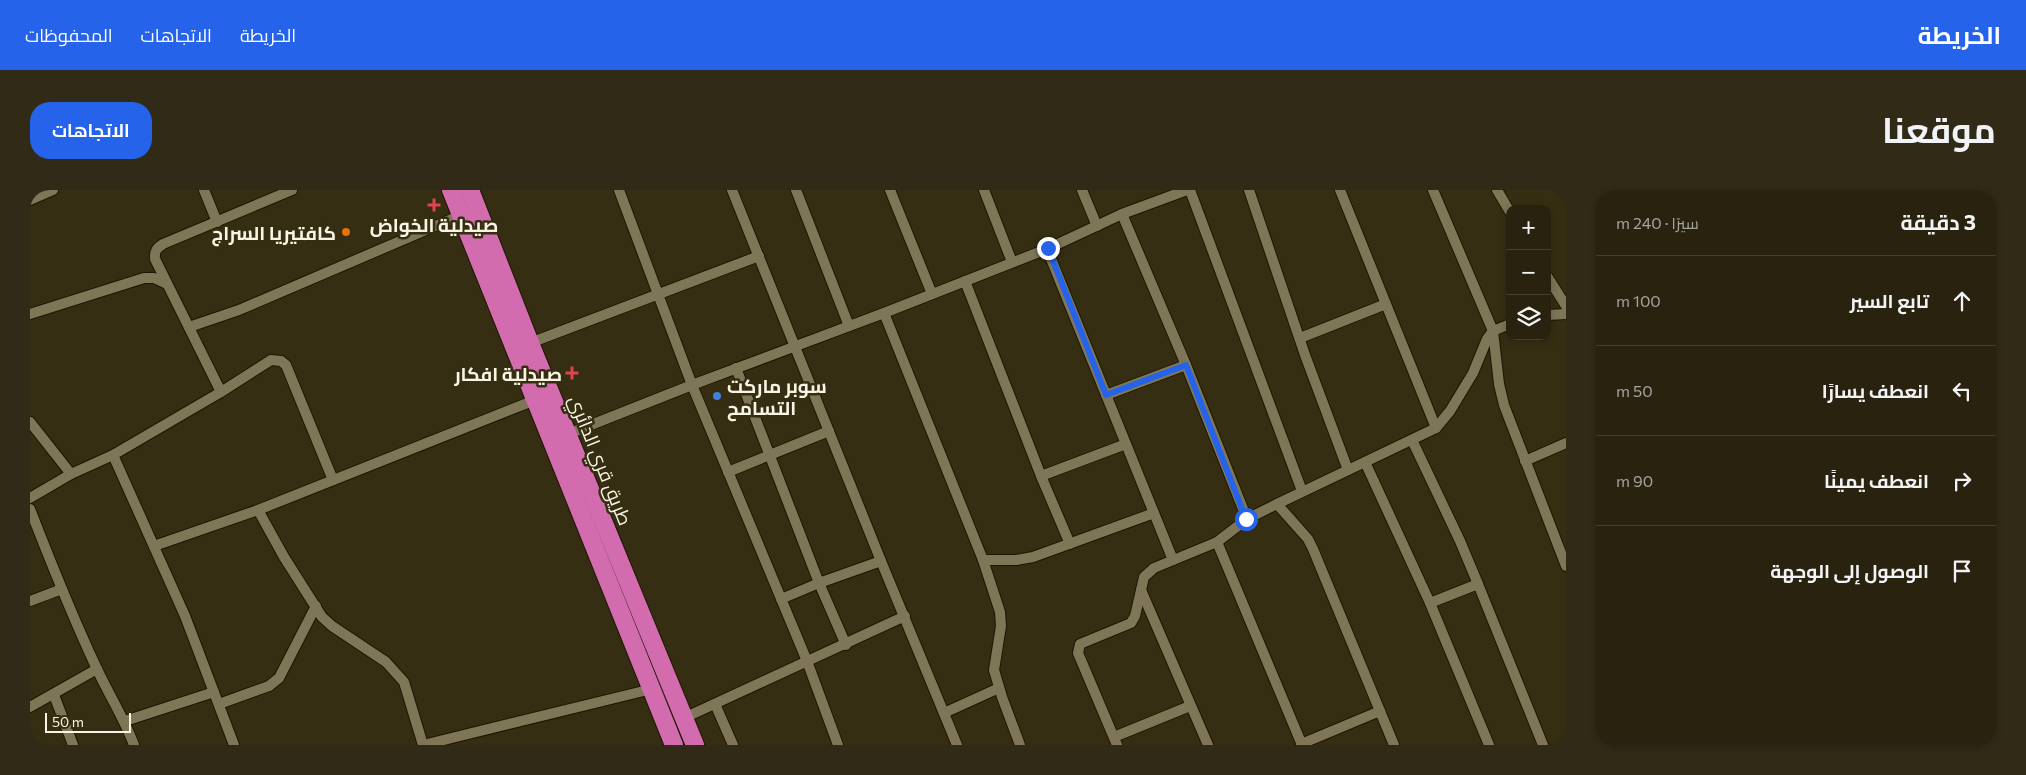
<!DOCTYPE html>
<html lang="ar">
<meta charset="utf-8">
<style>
body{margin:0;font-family:Commissioner,Cairo,sans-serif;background:#302a17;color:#f1f3f6;direction:rtl}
.controls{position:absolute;right:15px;top:15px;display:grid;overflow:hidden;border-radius:10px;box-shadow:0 2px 8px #0003}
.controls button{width:45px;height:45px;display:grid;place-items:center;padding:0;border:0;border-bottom:1px solid #443f2e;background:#28220e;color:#f1f3f6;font:25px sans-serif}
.scale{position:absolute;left:15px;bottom:12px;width:86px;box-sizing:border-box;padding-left:5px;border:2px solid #f9f4e3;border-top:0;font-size:14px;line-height:18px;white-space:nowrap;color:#f9f4e3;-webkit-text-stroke:4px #362e12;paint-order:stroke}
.stop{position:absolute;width:15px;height:15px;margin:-11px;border:4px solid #2563eb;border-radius:50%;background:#fff}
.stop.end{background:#2563eb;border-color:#fff;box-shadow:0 1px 5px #0008}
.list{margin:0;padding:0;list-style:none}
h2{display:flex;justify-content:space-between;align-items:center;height:65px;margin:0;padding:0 20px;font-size:21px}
h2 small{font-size:16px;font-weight:400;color:#a5a49e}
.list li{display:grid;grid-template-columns:32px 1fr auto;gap:15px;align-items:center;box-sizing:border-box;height:90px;padding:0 20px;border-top:1px solid #443f2e}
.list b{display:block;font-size:19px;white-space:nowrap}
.list em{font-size:16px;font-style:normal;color:#a5a49e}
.icon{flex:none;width:28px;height:28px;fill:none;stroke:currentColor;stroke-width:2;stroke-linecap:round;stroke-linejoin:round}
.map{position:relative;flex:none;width:1536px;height:555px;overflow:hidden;direction:ltr;border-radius:20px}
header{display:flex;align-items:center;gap:30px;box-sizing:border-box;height:70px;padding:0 25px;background:#2563eb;color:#fff}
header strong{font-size:24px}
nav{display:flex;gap:28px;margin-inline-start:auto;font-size:18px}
.intro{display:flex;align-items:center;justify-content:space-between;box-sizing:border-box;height:120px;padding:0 30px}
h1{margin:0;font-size:35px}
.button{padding:12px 22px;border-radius:20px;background:#2563eb;color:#fff;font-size:18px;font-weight:700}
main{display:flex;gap:30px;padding:0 30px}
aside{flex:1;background:#28220e;border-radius:20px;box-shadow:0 2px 8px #0003}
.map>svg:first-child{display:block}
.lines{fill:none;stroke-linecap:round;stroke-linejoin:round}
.street-casing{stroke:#1e1600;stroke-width:12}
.highway-casing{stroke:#1e1600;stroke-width:20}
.street{stroke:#7f7658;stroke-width:10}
.highway{stroke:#d26cae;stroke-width:18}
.route{stroke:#2563eb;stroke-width:6}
.health-dot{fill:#e0444e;stroke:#362e12;stroke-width:2}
.food-dot{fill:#e8710a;stroke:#362e12;stroke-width:2}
.shop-dot{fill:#3f7fe0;stroke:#362e12;stroke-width:2}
.labels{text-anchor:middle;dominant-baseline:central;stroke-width:5;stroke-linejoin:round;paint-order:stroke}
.poi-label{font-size:19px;font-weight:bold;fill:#f9f4e3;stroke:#362e12;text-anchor:end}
.street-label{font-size:19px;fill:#f9f4e3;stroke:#362e12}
</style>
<header>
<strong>الخريطة</strong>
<nav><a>الخريطة</a><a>الاتجاهات</a><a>المحفوظات</a></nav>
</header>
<div class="intro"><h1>موقعنا</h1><a class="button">الاتجاهات</a></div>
<main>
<aside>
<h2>3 دقيقة<small>سيرًا · 240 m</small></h2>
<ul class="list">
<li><svg class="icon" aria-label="ahead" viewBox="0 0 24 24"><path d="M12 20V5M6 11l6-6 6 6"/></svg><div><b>تابع السير</b></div><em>100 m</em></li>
<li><svg class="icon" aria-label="left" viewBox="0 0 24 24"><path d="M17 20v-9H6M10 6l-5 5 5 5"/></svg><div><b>انعطف يسارًا</b></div><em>50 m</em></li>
<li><svg class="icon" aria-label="right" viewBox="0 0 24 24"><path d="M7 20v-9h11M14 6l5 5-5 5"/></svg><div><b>انعطف يمينًا</b></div><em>90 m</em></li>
<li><svg class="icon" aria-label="arrive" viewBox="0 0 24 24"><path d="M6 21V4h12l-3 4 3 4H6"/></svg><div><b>الوصول إلى الوجهة</b></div></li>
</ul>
</aside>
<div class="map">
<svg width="1536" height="555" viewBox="0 0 1536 555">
<rect width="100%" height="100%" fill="#362e12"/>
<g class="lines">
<g class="street-casing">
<g id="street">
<path d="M174,0L187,32"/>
<path d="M589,0L662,195L777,471L808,555"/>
<path d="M702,0L851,371L927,555"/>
<path d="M766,0L819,136"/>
<path d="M860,0L902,104"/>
<path d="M954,0L982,72"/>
<path d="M1052,0L1067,36"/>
<path d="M1160,0L1272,301"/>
<path d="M1219,0L1275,165L1318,280"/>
<path d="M1310,0L1406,238"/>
<path d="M1403,0L1463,141L1469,194L1474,215L1536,376"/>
<path d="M1467,0L1480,22"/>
<path d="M0,10L23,0"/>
<path d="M1092,24L1156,175L1217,329"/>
<path d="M1017,59L1143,370"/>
<path d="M1517,86L1536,116"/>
<path d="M935,91L1011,286L1040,354"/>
<path d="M854,123L953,370L970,422L971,436L964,480L972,507L990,555"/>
<path d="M0,124L114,88H124L137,94"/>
<path d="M1517,125L1536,124"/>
<path d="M159,137L209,120L431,25"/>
<path d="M1270,148L1356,114"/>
<path d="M500,153L729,66"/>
<path d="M706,178L789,393L816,455"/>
<path d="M191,202L125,69C124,61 127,58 133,54L262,0"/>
<path d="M1076,205L1156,175"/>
<path d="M0,232L41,284"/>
<path d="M533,246L662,195L854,123L1017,59L1092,24L1157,0"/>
<path d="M1382,250L1430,351L1448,394"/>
<path d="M83,265L155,426L204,555"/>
<path d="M1495,271L1536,253"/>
<path d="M1335,272L1400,413L1459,555"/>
<path d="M698,282L799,241"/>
<path d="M1011,286L1096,254"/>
<path d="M0,308L41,284L83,265L191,202L241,170L251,171L256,175L303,290"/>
<path d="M1247,314L1278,349L1283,359L1364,555"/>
<path d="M0,319C21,373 42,426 67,479C79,505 94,528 104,555"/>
<path d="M228,320L254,367L292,427L302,436L356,472L374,492L393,555"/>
<path d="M1187,352L1272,555"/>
<path d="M124,356L228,320L505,210"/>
<path d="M953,370H986L1003,367L1124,323"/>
<path d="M1111,400L1178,555"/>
<path d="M751,409L789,393L851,371"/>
<path d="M0,411L32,399"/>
<path d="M1400,413L1448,394L1513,555"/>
<path d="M24,505L43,555"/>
<path d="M189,514L239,496L249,488L286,416"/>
<path d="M685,514L703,555"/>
<path d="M0,517L67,479"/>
<path d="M914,523L969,498"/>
<path d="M654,528L875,426"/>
<path d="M95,531L184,502"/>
<path d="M1084,547L1160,516"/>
<path d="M1271,554L1350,521"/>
<path d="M393,555L622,499"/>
<path d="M1087,555L1048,463L1050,454L1101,433L1105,426L1114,387L1124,378L1187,352L1217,329L1247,314L1406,238L1420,221L1443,183L1457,149L1463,141L1480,134"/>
</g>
</g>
<g class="highway-casing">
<g id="highway">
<path d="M421,0L644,555"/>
<path d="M440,0L500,153L665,555"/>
</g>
</g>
<use href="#street" class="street"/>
<use href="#highway" class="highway"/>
</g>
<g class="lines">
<path class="route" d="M1018,58L1076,205L1156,175L1216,329"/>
</g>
<g class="health-dot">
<path d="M401.5 7.5h5v5h5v5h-5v5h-5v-5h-5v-5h5z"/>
<path d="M539.5 175.5h5v5h5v5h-5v5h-5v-5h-5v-5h5z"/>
</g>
<circle class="food-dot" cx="316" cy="42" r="5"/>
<circle class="shop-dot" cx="687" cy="206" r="5"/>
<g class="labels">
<g class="poi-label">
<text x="404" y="34" text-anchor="middle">صيدلية الخواض</text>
<text x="306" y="42">كافتيريا السراج</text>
<text x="532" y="183">صيدلية افكار</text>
<text x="697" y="195" text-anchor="start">سوبر ماركت<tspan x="697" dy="22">التسامح</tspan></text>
</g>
<g class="street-label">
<text transform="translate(571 270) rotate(68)">طريق قري الدائري</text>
</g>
</g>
</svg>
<div class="controls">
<button>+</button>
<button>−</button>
<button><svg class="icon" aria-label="layers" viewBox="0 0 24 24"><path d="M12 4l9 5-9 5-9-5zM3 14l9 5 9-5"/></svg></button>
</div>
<div class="scale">50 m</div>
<div class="stop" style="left:1216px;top:329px"></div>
<div class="stop end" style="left:1018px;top:58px"></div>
</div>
</main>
